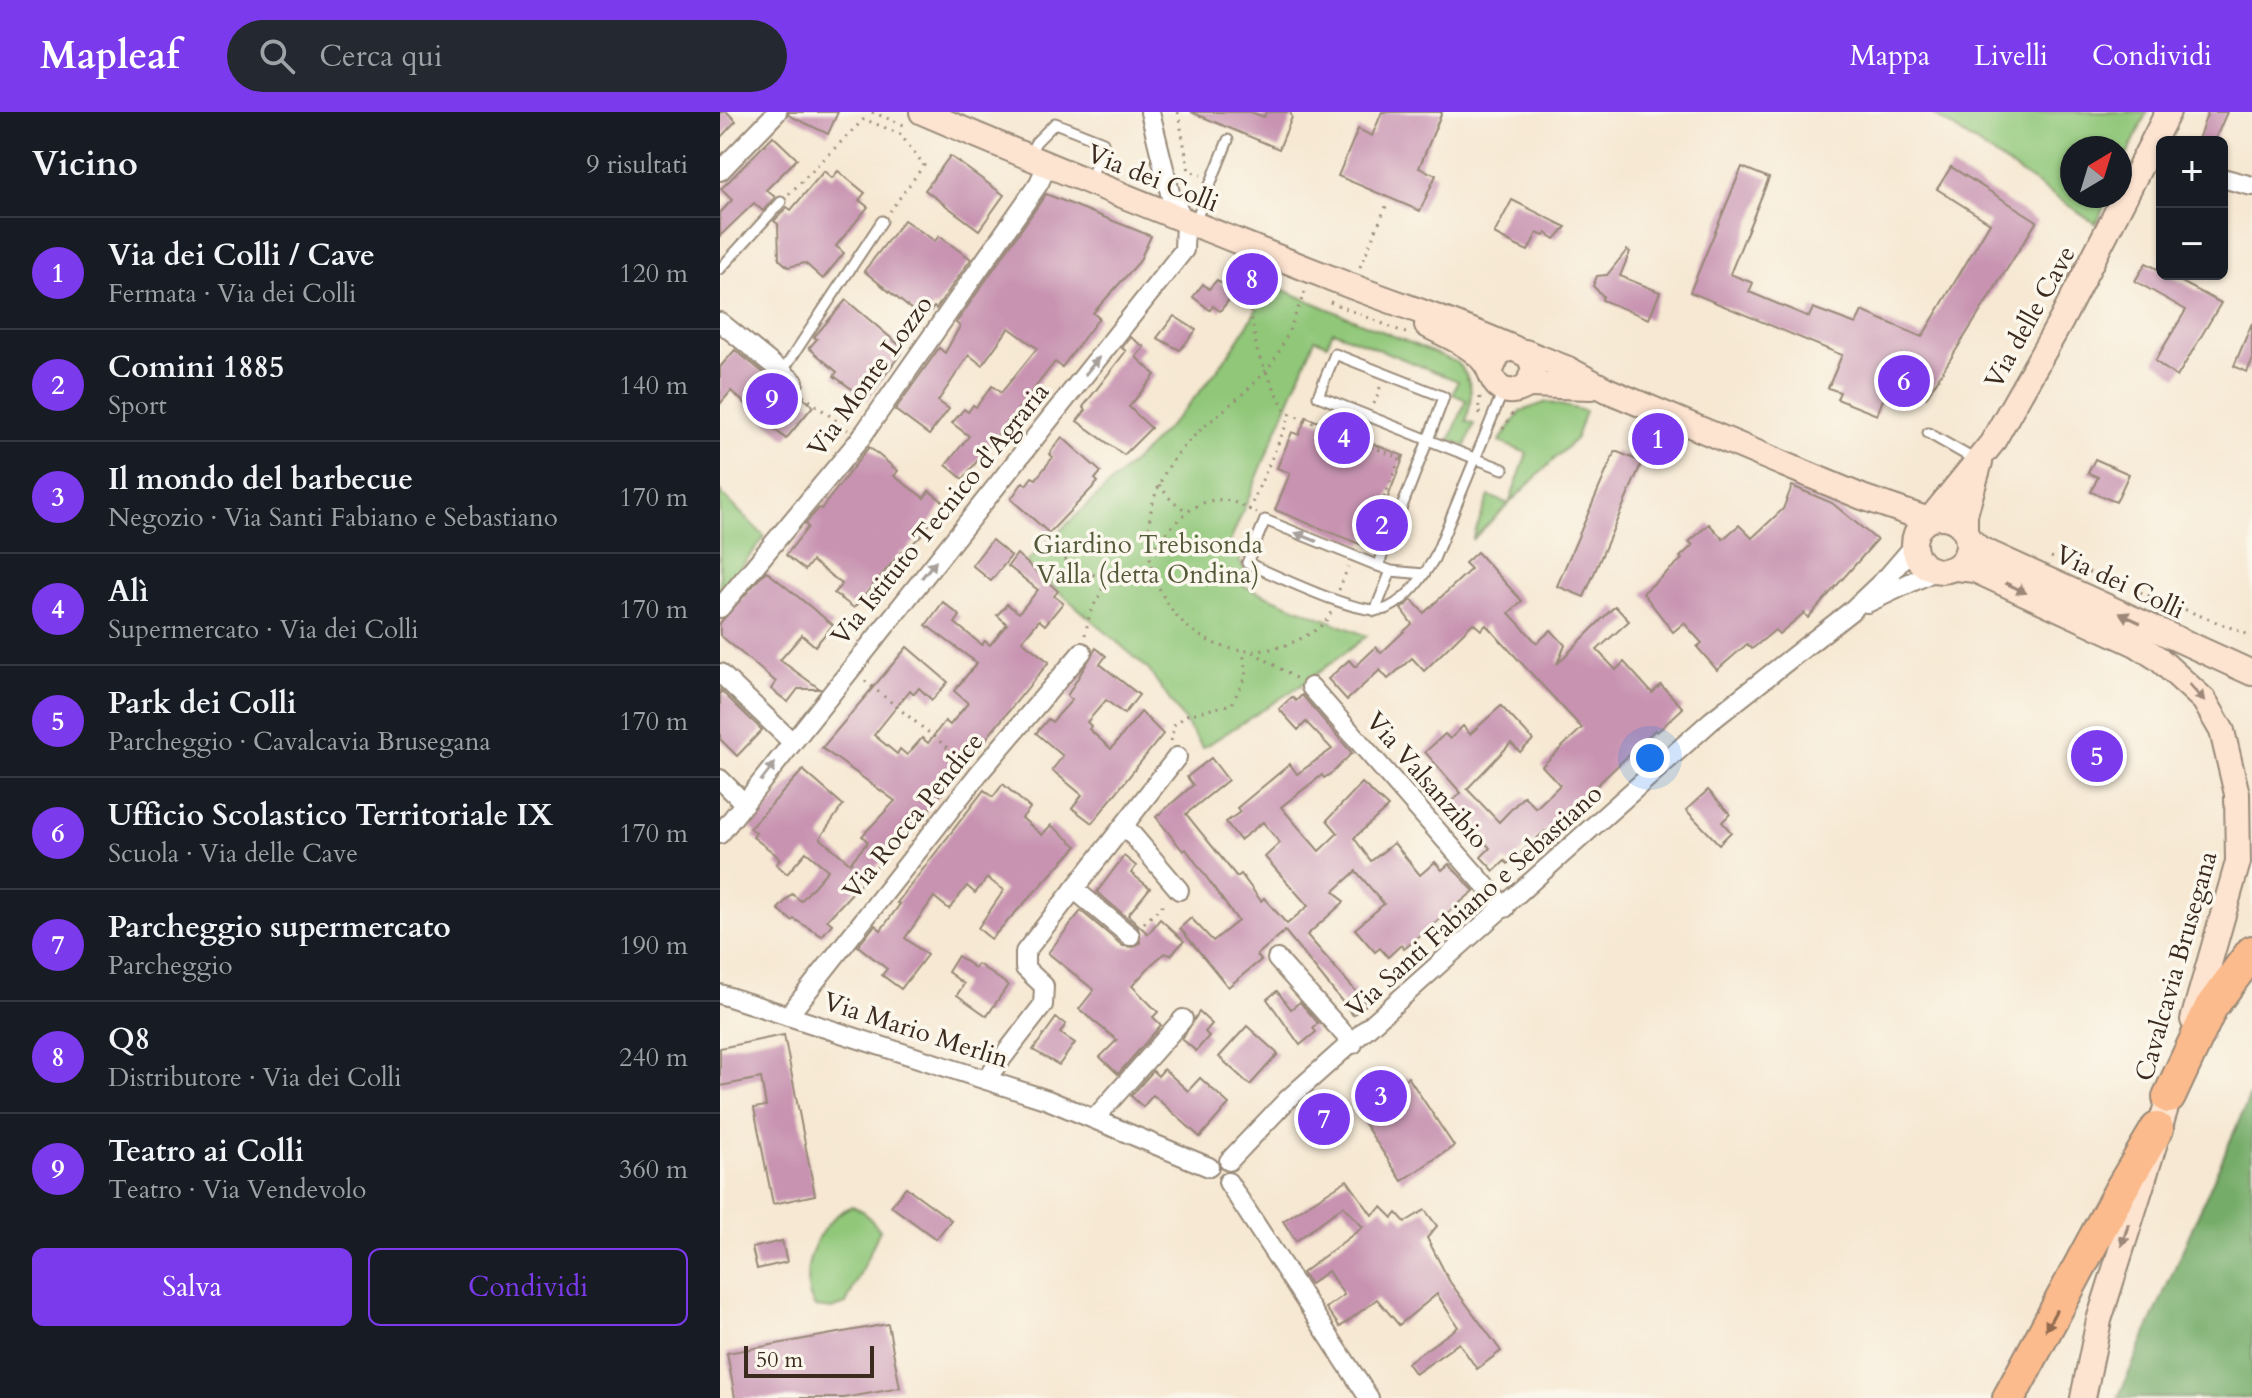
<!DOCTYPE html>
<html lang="it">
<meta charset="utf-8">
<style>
body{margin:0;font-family:Cardo,serif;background:#242831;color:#f1f3f6}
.controls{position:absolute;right:24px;top:24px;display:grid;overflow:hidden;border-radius:12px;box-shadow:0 2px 6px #0004}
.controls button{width:72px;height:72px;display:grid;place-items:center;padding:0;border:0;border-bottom:2px solid #363941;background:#171b24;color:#f1f3f6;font:40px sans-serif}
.compass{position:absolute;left:1340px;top:24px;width:72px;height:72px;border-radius:50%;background:#171b24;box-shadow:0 2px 6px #0004;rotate:38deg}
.scale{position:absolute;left:24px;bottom:20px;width:130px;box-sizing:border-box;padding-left:8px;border:4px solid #3b2a1e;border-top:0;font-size:22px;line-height:28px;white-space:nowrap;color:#3b2a1e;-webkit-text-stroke:6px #fbf7ec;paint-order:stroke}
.you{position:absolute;left:930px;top:646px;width:28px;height:28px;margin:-20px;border:6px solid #fff;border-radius:50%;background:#1a73e8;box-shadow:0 0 0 12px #1a73e833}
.badge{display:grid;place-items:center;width:52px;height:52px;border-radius:50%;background:#7c3aed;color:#fff;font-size:26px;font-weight:700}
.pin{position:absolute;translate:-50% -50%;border:4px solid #fff;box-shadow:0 2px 8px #0006}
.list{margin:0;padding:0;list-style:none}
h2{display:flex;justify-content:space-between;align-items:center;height:104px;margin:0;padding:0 32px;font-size:34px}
h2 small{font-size:26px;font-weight:400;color:#9ea1a6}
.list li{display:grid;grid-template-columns:52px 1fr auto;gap:24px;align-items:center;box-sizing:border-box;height:112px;padding:0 32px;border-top:2px solid #363941}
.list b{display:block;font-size:30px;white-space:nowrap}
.list p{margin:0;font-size:26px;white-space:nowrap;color:#9ea1a6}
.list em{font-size:26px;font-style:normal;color:#9ea1a6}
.actions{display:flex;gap:16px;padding:24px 32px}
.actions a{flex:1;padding:18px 0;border:2px solid #7c3aed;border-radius:12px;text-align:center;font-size:28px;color:#7c3aed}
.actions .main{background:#7c3aed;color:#fff}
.icon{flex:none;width:44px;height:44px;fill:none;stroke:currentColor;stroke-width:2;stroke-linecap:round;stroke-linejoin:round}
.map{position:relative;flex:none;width:1532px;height:1286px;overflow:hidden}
header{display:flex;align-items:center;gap:48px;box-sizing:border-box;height:112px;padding:0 40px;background:#7c3aed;color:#fff}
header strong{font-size:38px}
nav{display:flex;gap:44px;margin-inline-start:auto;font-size:28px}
.search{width:560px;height:72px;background:#242831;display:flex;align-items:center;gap:20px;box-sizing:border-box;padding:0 28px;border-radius:44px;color:#9ea1a6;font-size:30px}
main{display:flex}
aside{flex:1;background:#171b24}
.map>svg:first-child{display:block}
.green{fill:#90c779;stroke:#66784c;stroke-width:2}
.forest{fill:#74ac69;stroke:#586b44;stroke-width:2}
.building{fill:#c793b1}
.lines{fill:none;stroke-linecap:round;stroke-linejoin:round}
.lane-casing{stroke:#988978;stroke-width:13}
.street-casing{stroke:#988978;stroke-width:22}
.secondary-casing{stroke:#988978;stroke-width:28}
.highway-casing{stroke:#988978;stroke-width:36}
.path{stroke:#988978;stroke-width:3;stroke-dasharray:2 6;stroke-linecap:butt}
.lane{stroke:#fff;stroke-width:9}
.street{stroke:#fff;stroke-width:18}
.secondary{stroke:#fde4d1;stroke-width:24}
.highway{stroke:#fbbb8d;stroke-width:32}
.oneway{fill:#a79f9a}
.oneway2{fill:#9c8778}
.oneway3{fill:#916b50}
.labels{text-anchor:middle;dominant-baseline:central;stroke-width:7;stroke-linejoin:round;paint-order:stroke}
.street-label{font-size:26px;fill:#3b2a1e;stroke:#fbf7ec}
.park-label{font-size:26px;fill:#545939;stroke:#fbf7ec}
</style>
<header>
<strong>Mapleaf</strong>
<div class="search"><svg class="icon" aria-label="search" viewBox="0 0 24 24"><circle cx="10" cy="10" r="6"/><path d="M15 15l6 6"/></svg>Cerca qui</div>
<nav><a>Mappa</a><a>Livelli</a><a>Condividi</a></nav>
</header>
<main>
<aside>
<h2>Vicino<small>9 risultati</small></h2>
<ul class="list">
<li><span class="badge">1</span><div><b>Via dei Colli / Cave</b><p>Fermata · Via dei Colli</p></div><em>120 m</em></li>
<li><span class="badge">2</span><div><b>Comini 1885</b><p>Sport</p></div><em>140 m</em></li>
<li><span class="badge">3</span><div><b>Il mondo del barbecue</b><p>Negozio · Via Santi Fabiano e Sebastiano</p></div><em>170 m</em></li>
<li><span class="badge">4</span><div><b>Alì</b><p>Supermercato · Via dei Colli</p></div><em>170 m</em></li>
<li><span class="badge">5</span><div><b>Park dei Colli</b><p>Parcheggio · Cavalcavia Brusegana</p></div><em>170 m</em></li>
<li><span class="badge">6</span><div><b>Ufficio Scolastico Territoriale IX</b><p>Scuola · Via delle Cave</p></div><em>170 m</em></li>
<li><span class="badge">7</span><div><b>Parcheggio supermercato</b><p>Parcheggio</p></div><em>190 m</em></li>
<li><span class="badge">8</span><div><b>Q8</b><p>Distributore · Via dei Colli</p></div><em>240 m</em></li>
<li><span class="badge">9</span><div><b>Teatro ai Colli</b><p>Teatro · Via Vendevolo</p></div><em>360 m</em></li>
</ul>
<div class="actions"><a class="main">Salva</a><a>Condividi</a></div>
</aside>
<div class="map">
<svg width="1532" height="1286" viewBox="0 0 1532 1286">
<rect width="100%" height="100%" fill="#fbf7ec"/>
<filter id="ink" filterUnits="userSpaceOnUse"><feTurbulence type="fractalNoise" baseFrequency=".0125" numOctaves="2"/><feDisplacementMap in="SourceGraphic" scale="16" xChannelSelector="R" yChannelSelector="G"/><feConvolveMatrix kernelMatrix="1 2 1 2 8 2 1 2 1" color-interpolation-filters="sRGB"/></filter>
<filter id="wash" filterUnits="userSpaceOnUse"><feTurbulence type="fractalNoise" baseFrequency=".006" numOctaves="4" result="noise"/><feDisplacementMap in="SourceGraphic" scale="32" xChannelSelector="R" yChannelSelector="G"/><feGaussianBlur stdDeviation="1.8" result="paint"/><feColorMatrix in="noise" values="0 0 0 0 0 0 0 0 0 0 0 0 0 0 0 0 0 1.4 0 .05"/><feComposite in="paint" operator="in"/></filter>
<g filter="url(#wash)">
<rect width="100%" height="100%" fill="#f6e8d2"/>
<g class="green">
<path d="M1210,0H1427L1400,59V36H1352V84H1389L1376,112Z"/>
<path d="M549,172L736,250C755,269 753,285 746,309L754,312L746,334L730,328L746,288L733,282L738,269L613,219L607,232L595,227L508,435L520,440V451L528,461L523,474L647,524L586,570L483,636L428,557L306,451C393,366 499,285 549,172Z"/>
<path d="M827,290L865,299L856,326L752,428L769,384L789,392L807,341L779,330L801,299Z"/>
<path d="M0,380L45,425L0,481Z"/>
<path d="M132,1094L143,1099L160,1118L126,1192L112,1197L95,1195C74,1162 98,1108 132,1094Z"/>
</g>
<path class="forest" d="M1532,979V1286H1398Z"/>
<g id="blocks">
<g class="building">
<path d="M0,0H7L16,9L0,26Z"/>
<path d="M69,0H118L108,22L68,3Z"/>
<path d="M471,0H531L544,5L546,0H570L572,5L559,37Z"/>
<path d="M662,0H722L699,56L716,63L700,99L618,64L638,17L652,24Z"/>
<path d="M1488,0H1507L1494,30H1477Z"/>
<path d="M53,24L77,47L46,78L55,85L43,99L34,91L0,124V101L12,88L1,77Z"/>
<path d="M230,44L284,83L259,118L205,78Z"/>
<path d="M1022,55L1049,66L1010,162L1033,171L1029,180L1089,205L1093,196L1136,212L1142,199L1202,225L1270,111L1217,77L1231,55L1317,109L1206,286L1170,269L1157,303L1117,287L1120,280L1108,276L1122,243L970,180Z"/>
<path d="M104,59L112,66L118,59L145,81L139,88L148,95L116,134L124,141L103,167L85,151L68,155L59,147L58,112L54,109L67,95L71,98Z"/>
<path d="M326,82L431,124L419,150L373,201L379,206L342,255L335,250L243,367L226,353L249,324L232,311L244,297L248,300L253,293L256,295L272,274L281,281L317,236L289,216L262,253L249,243L218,289L229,297L209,323L175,298L219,236L225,241L240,214L236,211Z"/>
<path d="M792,88L846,115L835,127L826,121L824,124L817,121L808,139L797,134L774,122Z"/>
<path d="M184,108L215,129L219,124L251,147L216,197L214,195L208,202L201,197L197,202L144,159Z"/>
<path d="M907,138L910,140L900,164L940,180L929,207L882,188L883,184L873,174L877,164L887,163Z"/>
<path d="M1426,151L1501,191L1457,265L1435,249L1466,198L1415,169Z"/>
<circle cx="531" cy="168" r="8"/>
<path d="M497,168L514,182L500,199L493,194L490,198L473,185L483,172L489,177Z"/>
<path d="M126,188L184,237L147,288L114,264L117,260L89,236L97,227L94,225Z"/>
<path d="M454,204L476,218L460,238L437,226Z"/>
<path d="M1532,211V249L1527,260L1514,254Z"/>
<path d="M410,225L424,235L416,245L435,263L409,295L431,316L404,343L357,309L366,298L363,295L406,239L402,236Z"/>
<path d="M15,238L66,279L78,281L93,294L66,327L11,279L0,292V255Z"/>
<path d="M586,305L684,344L661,403L669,406L660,430L646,424L642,433L555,398L570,361L557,356L572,320L579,323Z"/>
<path d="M342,325L381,360L375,367L378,370L329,421L291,387L303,370L306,373L312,365L316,367L333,345L329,342Z"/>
<path d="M149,335L178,359L174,364L204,386L209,379L224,390L205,419L184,441L182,439L134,496L114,481L122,472L92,449L85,458L66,443L88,415L85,412L99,396L101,397Z"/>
<path d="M895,339L922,350L864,485L837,474Z"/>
<path d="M1375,347L1409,362L1396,390L1371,380L1378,365L1368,361Z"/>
<path d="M1072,374L1112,391L1157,428L1088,506L1084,501L1059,522L1055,518L1032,537L1027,532L997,558L977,535L982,531L964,511L953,520L923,481L962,447L960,445L973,433L969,430L989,412L1003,427L1019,413L1032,426L1063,397Z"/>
<path d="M272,428L291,444L271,469L252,453Z"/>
<path d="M757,440L802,489L789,501L817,531L831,518L845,533L837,552L895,494L909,509L877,538L896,558L904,550L932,581L941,573L963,596L937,620L935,618L827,721L825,719L788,752L785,749L774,759L761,745L770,736L748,712L744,717L724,697L741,681L705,640L725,622L730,627L743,614L750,622L781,594L813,628L800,640L791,631L747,677L779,710L804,684L816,696L840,673L822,654L862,616L766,513L761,518L753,511L704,559L692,546L668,567L660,558L627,588L608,567L629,548L635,555L656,535L661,541L692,512L681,497L692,488L704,501L751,457L745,451Z"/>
<path d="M297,442L338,479L334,484L343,491L325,513L319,508L302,529L329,550L197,711L107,808L112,812L102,824L74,807L72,809L58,797L72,782L81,789L108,758L86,740L67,762L56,752L60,748L55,742L33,725L36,721L30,716L83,658L123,693L100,726L130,751L148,730L142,724L175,689L102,636L187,535L228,570L212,588L199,576L194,582L190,578L154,623L177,642L180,637L187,643L202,626L208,631L225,609L230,613L248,591L234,579L257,551L206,513L223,490L240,504L235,511L262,533L265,529L270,533L287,512L277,503L283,497L287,492L299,501L318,478L288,454Z"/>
<path d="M46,459L113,513L95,534L82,523L60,548L100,577H78L68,590L51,577L56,570L0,523V511Z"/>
<path d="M376,536L386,544L380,552L419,583L404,602L386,588L367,610L371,614L369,617L391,637L421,600L443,622L372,711L352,696L362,683L332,658L343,644L316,621L328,607L332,610L352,588L347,584Z"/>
<path d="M0,578L42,618L17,644L0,627Z"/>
<path d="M582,583L632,641L613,660L604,666L602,663L561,695L599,739L618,721L607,708L642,671L668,695L634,726L651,749L674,731L700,763L715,750L722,758L729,752L754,779L684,837L681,833L668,845L660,836L655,840L635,817L664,792L636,759L614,779L624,790L587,823L647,892L633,903L565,819L537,843L541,848L508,875L460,816L471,806L493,829L518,809L466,737L463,739L436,705L473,673L467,665L491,646L508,668L466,702L517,765L521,762L541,789L544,786L567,812L588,794L545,745L560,731L543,710L520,728L506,710L520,700L517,696L570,652L577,662L612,637L586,610L578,618L559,597L572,585L576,589Z"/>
<path d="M283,672L310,696L302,706L322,723L331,713L357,734L271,827L258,816L284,778L267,766L255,781L247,774L229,797L214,785L185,826L207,843L181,877L162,863L167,857L138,834L155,813L161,818L180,792L177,791L264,678L273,685Z"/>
<path d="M988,678L1010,702L1002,710L1011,720L999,732L966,698Z"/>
<path d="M404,744L416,754L411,761L430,776L408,803L428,822L440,807L464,829L451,843L445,841L433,851L412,874L438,900L433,905L441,913L398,962L380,945L397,928L359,897L374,878L328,841L361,799L403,834L413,835L420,831L418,815L377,780Z"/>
<path d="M238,844L255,856L258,852L288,873L267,904L237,883L244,872L228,860Z"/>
<path d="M557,879L571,897L580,890L598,911L593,916L596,920L580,933L547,887Z"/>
<path d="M479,900L492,912L485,920L489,924L476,939L462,927Z"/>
<path d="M336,906L346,912L340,921L355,931L339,953L313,938Z"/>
<path d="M527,914L558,942L530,973L499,945Z"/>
<path d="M64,923L95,1083L53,1092L34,996L46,994L41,966L0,974V936Z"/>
<path d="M444,957L468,979L480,966L509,992L480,1025L433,983L423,995L411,984L433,959L438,964Z"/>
<path d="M682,964L684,968L688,965L734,1034L682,1069L634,996Z"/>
<path d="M627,1068L652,1103L662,1095L673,1106L677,1101L685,1110L705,1098L717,1114L707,1126L730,1170L781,1239L757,1257L739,1231L695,1262L687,1251L738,1215L717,1182L679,1213L657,1187L620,1215L606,1196L624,1183L608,1159L590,1172L582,1161L643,1115L623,1094L576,1129L563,1109Z"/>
<path d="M186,1075L231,1108L216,1127L171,1094Z"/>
<path d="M62,1129L67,1150L37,1157L32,1136Z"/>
<path d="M168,1212L180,1276L124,1286H15L7,1241Z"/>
</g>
</g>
</g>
<g filter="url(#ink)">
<use href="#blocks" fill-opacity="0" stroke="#988978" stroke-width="2"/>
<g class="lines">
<g class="lane-casing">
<g id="lane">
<path d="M309,43L316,30L335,11L383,30L371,67"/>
<path d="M475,110L508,28"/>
<path d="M0,157L61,90"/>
<path d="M62,260L162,109"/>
<path d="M1208,321L1257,349"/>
<path d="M658,454C681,398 703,342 724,285L615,242L598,284L696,323C725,335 754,346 783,357"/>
<path d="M704,462L671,459L545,408L527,451C554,462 645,508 668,496C689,486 702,466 714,447L783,279"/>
<path d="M655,499L671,459"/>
</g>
</g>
<g class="street-casing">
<g id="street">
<path d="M0,59L57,0"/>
<path d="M1502,66L1532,74"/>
<path d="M0,210L74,270"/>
<path d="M1147,491L1215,459"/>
<path d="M0,496L140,327L319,71L327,53"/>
<path d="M0,561L72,630"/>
<path d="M591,575L785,796"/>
<path d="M0,667L24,691"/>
<path d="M405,714L459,778"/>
<path d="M0,722L464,138L465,109L451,85L430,0"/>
<path d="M354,777L410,824"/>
<path d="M557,847L633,932"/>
<path d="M0,882L328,988L489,1055"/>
<path d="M68,904L259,661L362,540"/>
<path d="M266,967L323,893L324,874L305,856V840L457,645"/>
<path d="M376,1005L463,907"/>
<path d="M509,1049L567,988L991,609L1131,499L1169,463L1194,434"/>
<path d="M508,1070L649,1286"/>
</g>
</g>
<g class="secondary-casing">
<g id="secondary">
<path d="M202,0C339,59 478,114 618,169C676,192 736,210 793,236"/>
<path d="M707,213C727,224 753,233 766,252C772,261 772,273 784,278C793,281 800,278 808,273L814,256L809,244L793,236L779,240L770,260"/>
<path d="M805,240L848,257L887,278L1142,385L1209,408"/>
<path d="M808,273L871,275"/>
<circle cx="1221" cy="432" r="27"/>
<path d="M1211,406L1272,331L1341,209L1448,0"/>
<path d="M1245,419V402L1260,350"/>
<path d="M1248,426L1260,437L1532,561"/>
<path d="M1236,456L1255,458L1416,532L1439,547L1484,588L1502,619L1517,682L1518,750L1473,908"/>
<path d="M1363,1286L1379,1208L1454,970"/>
</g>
</g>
<g class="highway-casing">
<g id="highway">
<path d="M1449,985L1491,895L1532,840"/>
<path d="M1289,1286L1400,1079L1437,1017"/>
</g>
</g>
<g class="path">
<path d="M152,0L186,14"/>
<path d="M458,0L469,59L481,63"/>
<path d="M69,82L144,7L180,22L204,53L170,99"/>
<path d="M640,155L667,92"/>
<path d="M545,163L529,192L538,243L566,300L680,346L688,345"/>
<path d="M585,180C573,206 564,239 544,261C499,310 443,330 430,404C416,493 494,569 580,527C593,520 605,514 611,500"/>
<path d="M610,190L688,222"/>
<path d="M83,283L128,318"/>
<path d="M760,285L758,300L762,302"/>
<path d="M654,292L661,273"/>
<path d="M783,317L794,299"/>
<path d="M439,373L452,389L468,400"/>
<path d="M529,398L571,302"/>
<path d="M655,408L680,346"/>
<path d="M644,436L648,425"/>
<path d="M332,437C364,464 394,474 435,469"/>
<path d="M431,440C449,416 478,378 513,390C521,393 529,398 537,401"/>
<path d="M1331,445L1532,524"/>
<path d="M619,478L628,455"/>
<path d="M365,523L370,501L387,468"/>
<path d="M533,540L577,567"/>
<path d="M145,569L245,650"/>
<path d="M451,629L454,613L467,603L512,592L526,563L523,539"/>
<path d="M424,811L447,789"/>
</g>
<use href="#lane" class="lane"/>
<use href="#street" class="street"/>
<use href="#secondary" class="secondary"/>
<use href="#highway" class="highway"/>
</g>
<defs><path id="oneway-solid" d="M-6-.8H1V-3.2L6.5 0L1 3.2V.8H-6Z" transform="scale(2)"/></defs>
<g class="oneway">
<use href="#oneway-solid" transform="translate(372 254) rotate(-51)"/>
<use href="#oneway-solid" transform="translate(586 425) rotate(-158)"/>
<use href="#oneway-solid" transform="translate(209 457) rotate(-51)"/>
<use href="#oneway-solid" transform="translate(48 660) rotate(-52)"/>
</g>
<g class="oneway2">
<use href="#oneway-solid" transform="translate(1296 476) rotate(26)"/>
<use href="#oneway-solid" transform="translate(1410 506) rotate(-155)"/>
<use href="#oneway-solid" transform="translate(1477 581) rotate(49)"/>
<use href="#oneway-solid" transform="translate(1405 1123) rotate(107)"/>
</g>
<use class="oneway3" href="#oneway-solid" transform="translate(1331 1208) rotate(118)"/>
</g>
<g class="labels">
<g class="street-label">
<text transform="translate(433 66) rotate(22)">Via dei Colli</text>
<text transform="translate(1310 205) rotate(-61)">Via delle Cave</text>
<text transform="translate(150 264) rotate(-54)">Via Monte Lozzo</text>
<text transform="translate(220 402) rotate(-51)">Via Istituto Tecnico d'Agraria</text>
<text transform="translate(1400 470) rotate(25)">Via dei Colli</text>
<text transform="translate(707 668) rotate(49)">Via Valsanzibio</text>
<text transform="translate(193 704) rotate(-51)">Via Rocca Pendice</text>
<text transform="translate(754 789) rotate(-42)">Via Santi Fabiano e Sebastiano</text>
<text transform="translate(1456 854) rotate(-74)">Cavalcavia Brusegana</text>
<text transform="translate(196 918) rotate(18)">Via Mario Merlin</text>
</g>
<g class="park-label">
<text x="428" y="432">Giardino Trebisonda<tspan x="428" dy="30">Valla (detta Ondina)</tspan></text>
</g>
</g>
</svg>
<div class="controls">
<button>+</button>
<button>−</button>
</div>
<svg class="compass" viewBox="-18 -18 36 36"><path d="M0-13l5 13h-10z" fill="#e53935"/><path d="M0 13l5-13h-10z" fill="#9ea1a6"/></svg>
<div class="scale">50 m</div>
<div class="you"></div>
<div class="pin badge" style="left:938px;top:327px">1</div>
<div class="pin badge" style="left:662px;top:413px">2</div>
<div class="pin badge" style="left:661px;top:984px">3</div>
<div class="pin badge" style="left:624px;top:326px">4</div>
<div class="pin badge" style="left:1377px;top:644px">5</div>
<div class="pin badge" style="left:1184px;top:269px">6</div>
<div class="pin badge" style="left:604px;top:1007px">7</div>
<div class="pin badge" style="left:532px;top:167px">8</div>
<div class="pin badge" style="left:52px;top:287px">9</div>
</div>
</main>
